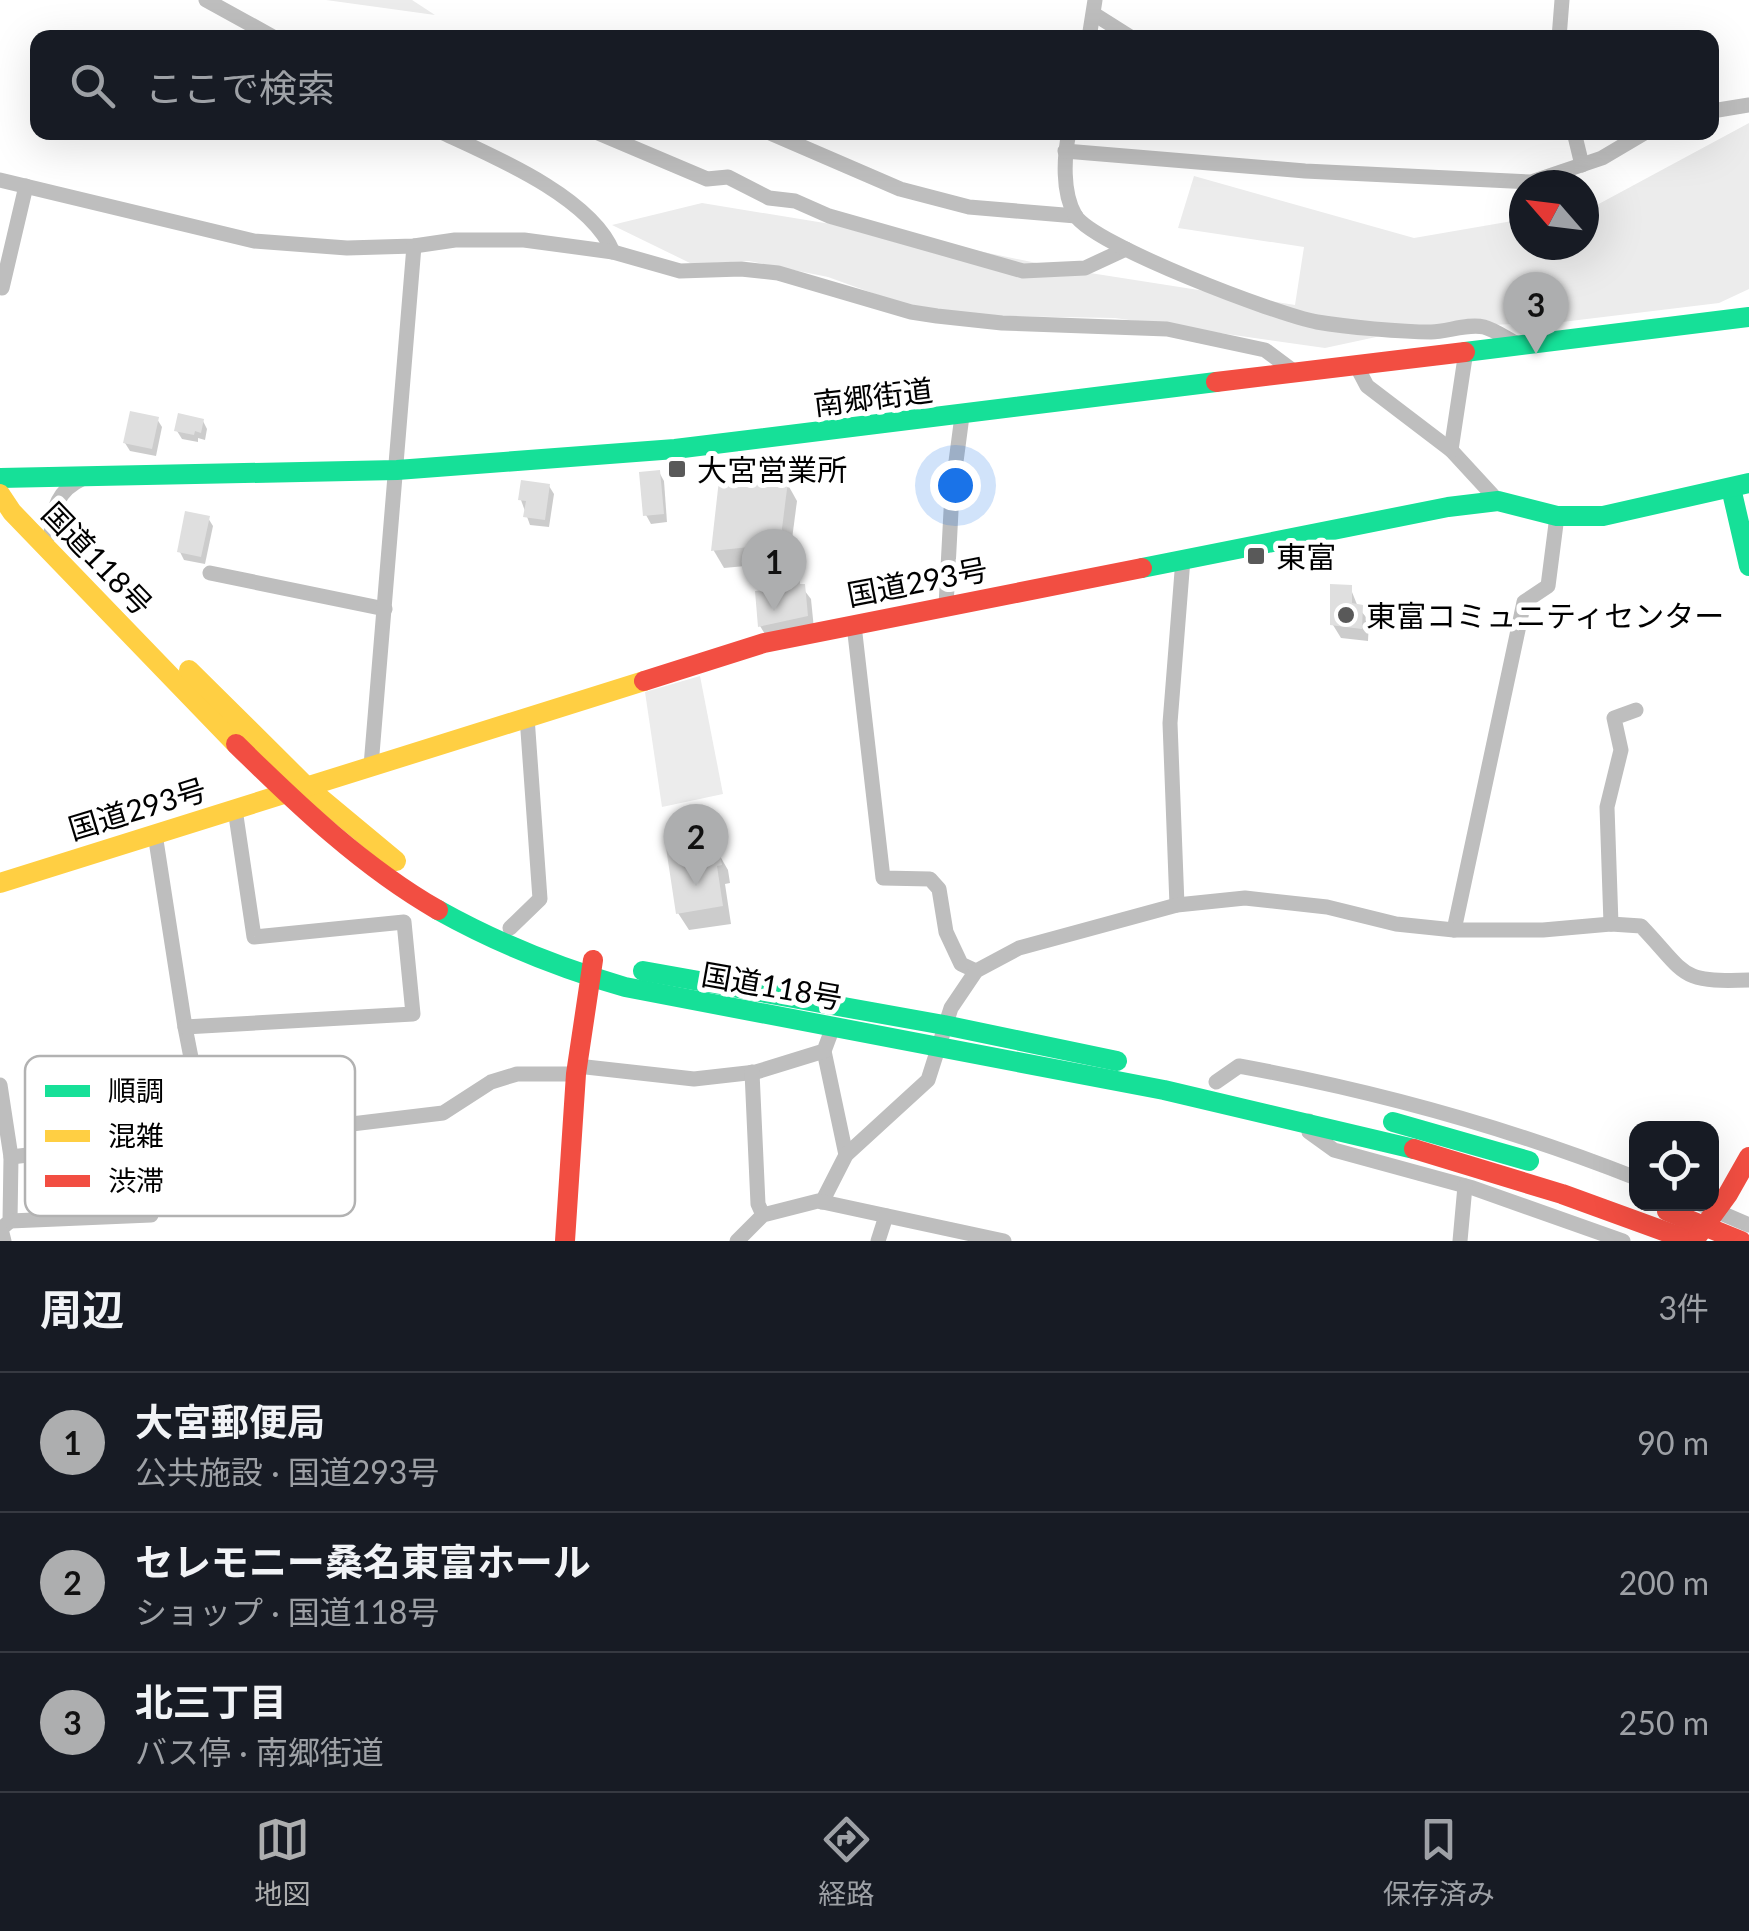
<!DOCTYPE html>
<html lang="ja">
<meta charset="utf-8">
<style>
body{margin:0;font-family:Lato,"Noto Sans JP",sans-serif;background:#20242c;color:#f1f3f6}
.controls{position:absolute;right:30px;bottom:30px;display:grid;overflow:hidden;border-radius:20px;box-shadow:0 10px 40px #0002}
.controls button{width:90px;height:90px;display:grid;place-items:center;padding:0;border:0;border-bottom:2px solid #363941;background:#171b24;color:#f1f3f6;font:50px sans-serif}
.compass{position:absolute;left:1509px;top:170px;width:90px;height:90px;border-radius:50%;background:#171b24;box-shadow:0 10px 40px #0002;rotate:298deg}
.you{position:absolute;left:955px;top:485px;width:35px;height:35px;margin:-25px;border:8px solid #fff;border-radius:50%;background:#1a73e8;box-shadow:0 0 0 15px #1a73e833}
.badge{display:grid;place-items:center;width:65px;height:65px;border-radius:50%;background:#adaeaf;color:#111;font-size:32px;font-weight:700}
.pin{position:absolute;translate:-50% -82px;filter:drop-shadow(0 2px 5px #0008)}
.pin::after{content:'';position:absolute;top:52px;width:35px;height:30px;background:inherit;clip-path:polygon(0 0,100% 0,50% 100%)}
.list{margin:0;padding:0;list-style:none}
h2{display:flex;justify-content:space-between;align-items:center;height:130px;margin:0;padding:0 40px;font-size:42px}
h2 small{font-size:32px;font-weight:400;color:#9ea1a6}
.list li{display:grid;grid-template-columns:65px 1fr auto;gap:30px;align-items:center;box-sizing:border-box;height:140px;padding:0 40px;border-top:2px solid #363941}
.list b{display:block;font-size:38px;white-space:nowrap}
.list p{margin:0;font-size:32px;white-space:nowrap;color:#9ea1a6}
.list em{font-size:32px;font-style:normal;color:#9ea1a6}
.icon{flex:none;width:55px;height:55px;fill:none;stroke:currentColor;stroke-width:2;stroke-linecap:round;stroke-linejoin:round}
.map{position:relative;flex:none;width:1749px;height:1241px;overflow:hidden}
.search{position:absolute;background:#171b24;box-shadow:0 10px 40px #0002;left:30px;right:30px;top:30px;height:110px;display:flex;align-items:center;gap:25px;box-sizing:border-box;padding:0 35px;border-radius:20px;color:#9ea1a6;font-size:38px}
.sheet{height:550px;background:#171b24}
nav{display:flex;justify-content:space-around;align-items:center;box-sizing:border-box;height:140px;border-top:2px solid #363941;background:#171b24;font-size:28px;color:#9ea1a6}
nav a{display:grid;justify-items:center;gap:5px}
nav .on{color:#adaeaf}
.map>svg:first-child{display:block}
.green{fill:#ececec}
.shadow{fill:#0003}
.building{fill:#dfdfdf}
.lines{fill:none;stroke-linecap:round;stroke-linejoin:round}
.street{stroke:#bebebe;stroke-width:15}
.fast{stroke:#16e098;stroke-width:20}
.slow{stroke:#ffcf43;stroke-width:20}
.jam{stroke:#f24e42;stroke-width:20}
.poi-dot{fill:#595959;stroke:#fff;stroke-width:4}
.labels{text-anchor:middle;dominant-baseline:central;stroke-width:10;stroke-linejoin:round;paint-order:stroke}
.street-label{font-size:30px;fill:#000;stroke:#fff}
.poi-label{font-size:30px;fill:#000;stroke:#fff;text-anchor:start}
.key{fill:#fff;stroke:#b2b2b2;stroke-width:2.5}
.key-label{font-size:28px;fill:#000}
</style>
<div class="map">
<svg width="1749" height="1241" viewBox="0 0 1749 1241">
<rect width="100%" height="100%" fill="#fff"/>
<g class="green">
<path d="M326,0H412L435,15Z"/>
<path d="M1749,123V289L1719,303L1562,322L1418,328L1325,348L1115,318L999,316L911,307L828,277L749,261L692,264L612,225L702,203L910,237L1071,270L1295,305L1304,247L1178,228L1194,176L1414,238L1524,219V245H1584V208L1595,206Z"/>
<path d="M700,676L723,794L662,807L645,692Z"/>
</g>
<g class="shadow">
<path d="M157,419L162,427L156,456L130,451L125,443Z"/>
<path d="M203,421L207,429L205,440L198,438V442L182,439L177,431Z"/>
<path d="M659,472L664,481L667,522L651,524L646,515Z"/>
<path d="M721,483H787L797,501L789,562L724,568L714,551Z"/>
<path d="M549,486L554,494L549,527L530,525L521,500Z"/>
<path d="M208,518L213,526L205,564L184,560L180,552Z"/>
<path d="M801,586L811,599L814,629L768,639L760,626Z"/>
<path d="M1350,587L1358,607L1369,621L1368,641L1341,638L1333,625Z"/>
<path d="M709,837L728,870L730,883L725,884L731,924L689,930L678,913Z"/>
</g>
<g class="building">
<path d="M130,411L159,417L152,449L123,443Z"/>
<path d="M178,413L204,419L201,433L195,431L194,435L174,431Z"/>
<path d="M660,470L664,514L643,516L639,472Z"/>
<path d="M521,480L550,484L545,520L523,517L526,501L518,500Z"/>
<path d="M719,480L788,481L780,544L711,551Z"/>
<path d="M185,511L210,516L201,557L177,552Z"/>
<path d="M800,579V584H805L808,616L758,627L755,591L777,589V582Z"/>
<path d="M1330,584L1352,585V603L1363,605L1362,629L1330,625Z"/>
<path d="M710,834L713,850L719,849L722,865L717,866L723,906L676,914L665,841Z"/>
</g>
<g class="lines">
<g class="street">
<path d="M206,0L275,38"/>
<path d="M1094,14L1132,38"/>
<path d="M491,38H500"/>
<path d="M1089,38L1095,0"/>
<path d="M1559,38L1562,0"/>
<path d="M1712,111L1749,105"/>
<path d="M441,132C493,156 591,197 613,252"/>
<path d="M596,132L707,179L728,177L769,198L795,201L829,216L1023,271L1085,268L1126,249"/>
<path d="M768,132L900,189L969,207L1076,216"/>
<path d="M1069,132C1064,157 1062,192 1075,215C1093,245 1278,315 1317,322C1347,327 1401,332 1431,332C1447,332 1468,323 1484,327C1495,330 1507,339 1518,344"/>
<path d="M1574,132L1582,165"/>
<path d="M1065,151L1305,171L1531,182L1602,158L1646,132"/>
<path d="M0,180L254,241L347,248L414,246L455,240H524L613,252L680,271L741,269L778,273L911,312L937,316L1002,323L1167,329L1265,350L1296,373"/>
<path d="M2,288L26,186"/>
<path d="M1356,365L1367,386L1451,450L1498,501"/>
<path d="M1451,450L1466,351"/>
<path d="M51,534C53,508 58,490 82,479"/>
<path d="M210,573L385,609"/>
<path d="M946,606L952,492L962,416"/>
<path d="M854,625L883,878L930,879L939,889L946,932L961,964L976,971"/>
<path d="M371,766L414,246"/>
<path d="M155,834L185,1027L206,1134"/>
<path d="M1177,905L1170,723L1183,559"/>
<path d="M1611,924L1607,807L1621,750L1614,718L1636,710"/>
<path d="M510,928L540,899L527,717"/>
<path d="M1454,930L1524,602L1548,586L1557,516"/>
<path d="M185,1027L413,1014L404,922L254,937L235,809"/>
<path d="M824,1051L846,1155"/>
<path d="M577,1066L694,1079L756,1072L824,1051L833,1027"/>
<path d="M752,1072L758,1204L763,1215"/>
<path d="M1216,1082L1239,1066C1376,1091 1507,1127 1636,1178"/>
<path d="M0,1085L11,1157L10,1221L1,1229L4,1241"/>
<path d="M1309,1121V1132L1334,1150L1473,1188L1623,1241"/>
<path d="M11,1157L206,1134L335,1126L443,1113L491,1082L517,1074H576"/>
<path d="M822,1202L846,1155L928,1080L951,1008L976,971L1019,948L1177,905L1245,898L1327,907L1396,924L1454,930H1543L1611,924L1641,926C1687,974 1678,983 1749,980"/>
<path d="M1700,1204L1749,1225"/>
<path d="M10,1221L151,1215V1140"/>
<path d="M737,1241L763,1215L818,1201L1004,1241"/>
<path d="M878,1241L886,1216"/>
<path d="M1460,1241L1465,1186"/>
</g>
<g class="fast">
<path d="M1465,352L1749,317"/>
<path d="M0,478L397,470L675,449L1216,382"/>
<path d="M1731,488L1749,566"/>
<path d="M1142,568L1448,507L1498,501L1557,516H1603L1749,483"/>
<path d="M438,910C499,944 559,968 625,987L1164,1090L1414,1149"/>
<path d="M643,971L944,1025L1117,1061"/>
<path d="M1393,1122L1529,1161"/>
</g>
<g class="slow">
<path d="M0,494L12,512L236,744"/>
<path d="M189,670L307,787L396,861"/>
<path d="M0,883L644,681"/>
</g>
<g class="jam">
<path d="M1216,382L1465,352"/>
<path d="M644,681L764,643L1142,568"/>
<path d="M236,744C298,805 363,867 438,910"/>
<path d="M1414,1149L1562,1194L1691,1241"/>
<path d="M1667,1211L1741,1241"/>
<path d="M1698,1235L1728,1194L1749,1157"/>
<path d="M565,1241L576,1074L593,960"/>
</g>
</g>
<g class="poi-dot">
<rect x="667" y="459" width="20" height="20" rx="5"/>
<rect x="1246" y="546" width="20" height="20" rx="5"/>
<circle cx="1346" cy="615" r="10"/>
</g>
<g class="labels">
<g class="street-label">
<text transform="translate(873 396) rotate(-7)">南郷街道</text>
<text transform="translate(98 558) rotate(46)">国道118号</text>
<text transform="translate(917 581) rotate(-11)">国道293号</text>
<text transform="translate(137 808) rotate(-17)">国道293号</text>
<text transform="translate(772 985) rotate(10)">国道118号</text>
</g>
<g class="poi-label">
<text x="697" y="469">大宮営業所</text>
<text x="1276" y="556">東富</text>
<text x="1366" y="615">東富コミュニティセンター</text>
</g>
</g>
<rect x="25" y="1056" width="330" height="160" rx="15" class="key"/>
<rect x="45" y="1085" width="45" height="12" fill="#16e098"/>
<rect x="45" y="1130" width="45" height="12" fill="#ffcf43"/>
<rect x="45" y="1175" width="45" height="12" fill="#f24e42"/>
<g class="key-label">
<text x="108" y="1101">順調</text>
<text x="108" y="1146">混雑</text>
<text x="108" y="1191">渋滞</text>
</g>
</svg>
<div class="controls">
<button><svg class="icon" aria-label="locate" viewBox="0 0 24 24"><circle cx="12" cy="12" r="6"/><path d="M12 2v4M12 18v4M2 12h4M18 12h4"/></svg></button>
</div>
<svg class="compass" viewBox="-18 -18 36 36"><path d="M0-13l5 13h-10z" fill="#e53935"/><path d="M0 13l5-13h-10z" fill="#9ea1a6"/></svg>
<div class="you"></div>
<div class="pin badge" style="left:774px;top:611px">1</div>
<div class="pin badge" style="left:696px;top:886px">2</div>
<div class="pin badge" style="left:1536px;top:354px">3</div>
<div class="search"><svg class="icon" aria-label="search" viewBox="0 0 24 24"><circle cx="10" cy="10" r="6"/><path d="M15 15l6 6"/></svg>ここで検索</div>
</div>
<section class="sheet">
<h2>周辺<small>3件</small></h2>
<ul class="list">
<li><span class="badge">1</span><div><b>大宮郵便局</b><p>公共施設 · 国道293号</p></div><em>90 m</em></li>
<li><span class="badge">2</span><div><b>セレモニー桑名東富ホール</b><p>ショップ · 国道118号</p></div><em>200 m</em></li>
<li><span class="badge">3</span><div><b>北三丁目</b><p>バス停 · 南郷街道</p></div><em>250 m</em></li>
</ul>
</section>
<nav>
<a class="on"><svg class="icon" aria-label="map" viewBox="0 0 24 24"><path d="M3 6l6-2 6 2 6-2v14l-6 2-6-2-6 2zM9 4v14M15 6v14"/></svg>地図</a>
<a><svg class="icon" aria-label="directions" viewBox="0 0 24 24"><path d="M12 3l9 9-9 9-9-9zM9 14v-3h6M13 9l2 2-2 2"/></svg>経路</a>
<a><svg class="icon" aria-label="saved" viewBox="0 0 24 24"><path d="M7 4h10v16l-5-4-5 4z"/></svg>保存済み</a>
</nav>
